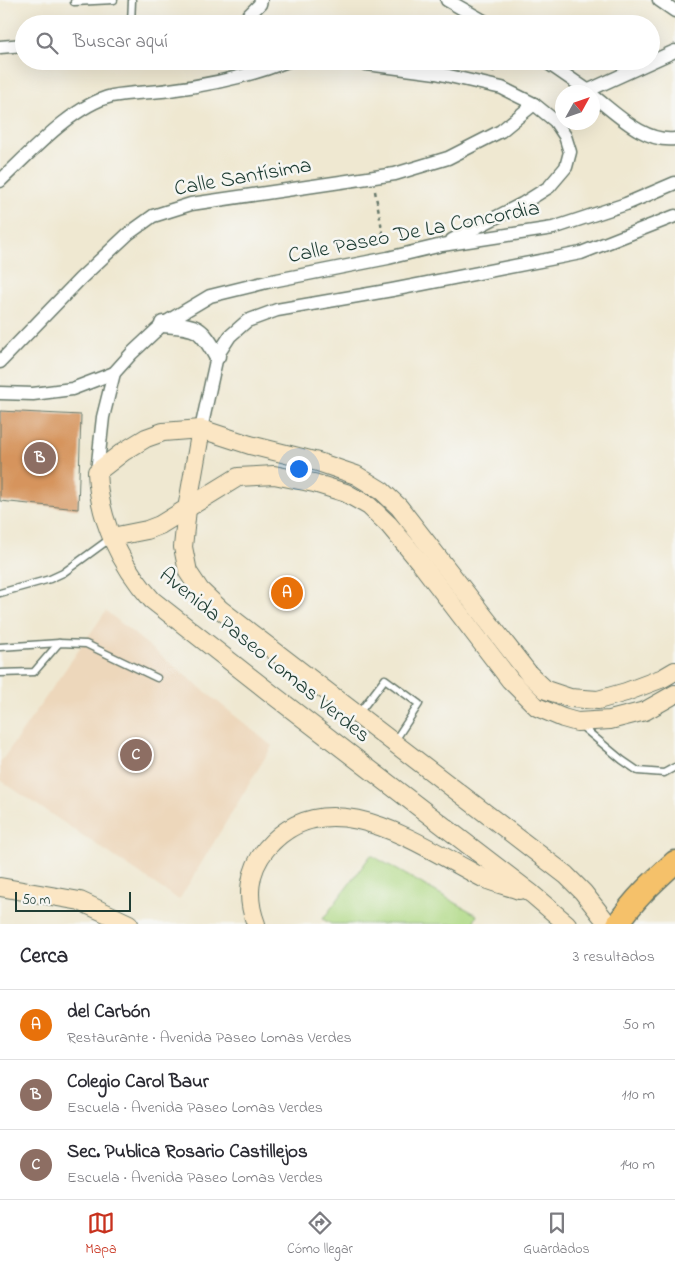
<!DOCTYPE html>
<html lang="es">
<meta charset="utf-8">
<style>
body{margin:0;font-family:"Indie Flower",sans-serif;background:#f7f7f7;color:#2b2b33}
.compass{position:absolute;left:555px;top:85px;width:45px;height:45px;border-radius:50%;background:#fff;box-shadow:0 5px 20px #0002;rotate:50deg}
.scale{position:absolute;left:15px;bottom:12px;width:116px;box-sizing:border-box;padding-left:5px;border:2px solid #1f3d34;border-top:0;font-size:14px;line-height:18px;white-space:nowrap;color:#1f3d34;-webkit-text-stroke:4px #f6f6f2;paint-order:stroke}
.you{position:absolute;left:298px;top:468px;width:18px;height:18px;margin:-12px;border:4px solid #fff;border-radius:50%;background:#1a73e8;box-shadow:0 0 0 8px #1a73e833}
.badge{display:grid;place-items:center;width:32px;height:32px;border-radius:50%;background:#c8321e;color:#fff;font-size:16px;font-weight:700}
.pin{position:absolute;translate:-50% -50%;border:2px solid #fff;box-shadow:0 1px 5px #0006}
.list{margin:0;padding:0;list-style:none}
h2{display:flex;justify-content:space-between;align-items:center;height:65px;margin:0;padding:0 20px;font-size:21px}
h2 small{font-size:16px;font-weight:400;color:#7c7c81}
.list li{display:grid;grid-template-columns:32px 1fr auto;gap:15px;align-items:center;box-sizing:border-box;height:70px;padding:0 20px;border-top:1px solid #e1e1e2}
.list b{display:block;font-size:19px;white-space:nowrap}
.list p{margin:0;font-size:16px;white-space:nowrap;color:#7c7c81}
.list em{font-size:16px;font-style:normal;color:#7c7c81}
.icon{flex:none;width:28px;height:28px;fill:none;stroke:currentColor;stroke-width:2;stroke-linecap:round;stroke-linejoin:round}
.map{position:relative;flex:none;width:675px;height:924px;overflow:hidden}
.search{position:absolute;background:#fff;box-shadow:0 5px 20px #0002;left:15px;right:15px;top:15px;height:55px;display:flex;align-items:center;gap:12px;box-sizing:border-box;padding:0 18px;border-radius:28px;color:#7c7c81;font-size:19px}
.sheet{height:275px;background:#fff}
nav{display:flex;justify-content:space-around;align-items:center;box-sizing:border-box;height:70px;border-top:1px solid #e1e1e2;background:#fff;font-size:14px;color:#7c7c81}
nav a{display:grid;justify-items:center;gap:2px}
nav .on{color:#c8321e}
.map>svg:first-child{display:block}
.built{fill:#edd7bb}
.green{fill:#afd984;stroke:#678b5c}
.building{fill:#d6945d}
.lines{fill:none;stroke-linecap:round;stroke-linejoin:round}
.service-casing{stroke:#68796b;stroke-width:9}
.minor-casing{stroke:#68796b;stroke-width:15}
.tertiary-casing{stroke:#68796b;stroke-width:19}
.secondary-casing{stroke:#68796b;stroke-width:20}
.motorway-casing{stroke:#68796b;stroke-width:25}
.path{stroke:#68796b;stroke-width:2.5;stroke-dasharray:4 4;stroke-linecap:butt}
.service{stroke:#fff;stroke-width:6}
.minor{stroke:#fff;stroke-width:12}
.tertiary{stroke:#fff;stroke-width:16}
.secondary{stroke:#fbe6c4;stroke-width:18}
.motorway{stroke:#f5c16b;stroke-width:22}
.labels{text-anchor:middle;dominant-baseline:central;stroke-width:5;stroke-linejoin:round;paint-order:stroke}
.street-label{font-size:22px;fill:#1f3d34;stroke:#f6f6f2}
</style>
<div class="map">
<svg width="675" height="924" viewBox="0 0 675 924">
<rect width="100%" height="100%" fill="#f6f6f2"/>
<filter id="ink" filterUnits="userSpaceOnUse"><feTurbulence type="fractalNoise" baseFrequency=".02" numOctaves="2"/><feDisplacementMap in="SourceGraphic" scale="10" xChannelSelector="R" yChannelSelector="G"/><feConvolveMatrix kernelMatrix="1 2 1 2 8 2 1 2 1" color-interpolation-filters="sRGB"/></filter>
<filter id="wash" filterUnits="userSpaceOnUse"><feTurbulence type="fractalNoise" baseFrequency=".0096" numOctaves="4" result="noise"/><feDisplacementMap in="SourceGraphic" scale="20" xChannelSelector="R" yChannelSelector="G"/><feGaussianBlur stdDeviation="1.12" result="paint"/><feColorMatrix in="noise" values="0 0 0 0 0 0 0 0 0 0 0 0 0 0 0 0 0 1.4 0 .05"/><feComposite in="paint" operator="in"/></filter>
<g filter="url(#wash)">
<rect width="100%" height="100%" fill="#efe8d1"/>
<path class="built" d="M106,611L272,746L179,900L0,780V763Z"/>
<path class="green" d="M371,855L477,915L473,924H331L323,919Z"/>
<g id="blocks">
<path class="building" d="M0,411L81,415L78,509L0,501Z"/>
</g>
</g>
<g filter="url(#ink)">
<use href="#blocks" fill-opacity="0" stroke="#68796b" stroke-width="1"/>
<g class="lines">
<g class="service-casing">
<g id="service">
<path d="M74,2L114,0"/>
<path d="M131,24L132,0"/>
<path d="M0,593L50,579L63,573L111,538"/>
<path d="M0,647L59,643L86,644L157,678"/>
<path d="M0,673L34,672L59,643"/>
<path d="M359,713L385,679L419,704L394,742"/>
<path d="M580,725L622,760L638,771L664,773L675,767"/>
</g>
</g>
<g class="minor-casing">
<g id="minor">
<path d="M447,0L489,24"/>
<path d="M659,0L675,11"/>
<path d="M240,24L260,4L261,0"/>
<path d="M0,47L24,45"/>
<path d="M344,61L436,73L502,88L534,104L555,121L565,136L570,152L566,167L549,187L522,204L452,240"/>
<path d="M545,61L590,92"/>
<path d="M587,91L675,51"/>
<path d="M592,95C616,113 644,143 675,139"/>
<path d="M0,181C29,154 73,105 112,96C130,92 150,93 169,90C210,85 250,76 288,61"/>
<path d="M0,362L80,279L128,234L153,216L191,204L395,174L448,158L501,131L534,104"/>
<path d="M0,393L33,394L72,389L114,373"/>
<path d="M201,429L217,356L230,336L247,321L277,310L392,290L581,253L675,216"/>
<path d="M97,472L103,417L114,373L132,353L163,324L210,296L267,282L388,258L442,245L553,228L626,204L675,183"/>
</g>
</g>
<g class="tertiary-casing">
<path id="tertiary" d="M163,324C197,327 199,325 217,356"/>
</g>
<g class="secondary-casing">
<g id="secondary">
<path d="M201,429L187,509L183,547L188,572L200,590L221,610L566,875L583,892L608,924"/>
<path d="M112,537L147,530L160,525L238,477L274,475L314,483L346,493L369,506L389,525L419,561L510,680L537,707L563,718L577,722L610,720L645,711L675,694"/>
<path d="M0,887L80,901L129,924"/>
<path d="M256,924C246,898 248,871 266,849C327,776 420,846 483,878C494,883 507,886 519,890"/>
<path d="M567,924L532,894L273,695L152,600C120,564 99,520 97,472L123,452L146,438L163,432L201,429L250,445L318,462L356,475L382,491L399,507L511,651L529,674L546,690L570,698L598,700L626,692L663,678L675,671"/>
</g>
</g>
<g class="motorway-casing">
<path id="motorway" d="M618,924C633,900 654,881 675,862"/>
</g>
<g class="path">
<path d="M493,72L495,61"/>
<path d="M375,191L385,245"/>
</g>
<use href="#service" class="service"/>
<use href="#minor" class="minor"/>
<use href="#tertiary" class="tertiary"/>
<use href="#secondary" class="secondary"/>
<use href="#motorway" class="motorway"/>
</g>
</g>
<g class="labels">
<g class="street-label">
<text transform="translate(243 178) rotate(-10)">Calle Santísima</text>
<text transform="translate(414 233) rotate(-11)">Calle Paseo De La Concordia</text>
<text transform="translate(264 656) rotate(39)">Avenida Paseo Lomas Verdes</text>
</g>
</g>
</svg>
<svg class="compass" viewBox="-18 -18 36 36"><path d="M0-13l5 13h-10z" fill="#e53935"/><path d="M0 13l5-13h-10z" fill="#7c7c81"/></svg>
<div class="scale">50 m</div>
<div class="you"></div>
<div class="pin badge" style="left:287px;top:593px;background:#e8710a">A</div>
<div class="pin badge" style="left:40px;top:458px;background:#8d6e63">B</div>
<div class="pin badge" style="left:136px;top:755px;background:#8d6e63">C</div>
<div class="search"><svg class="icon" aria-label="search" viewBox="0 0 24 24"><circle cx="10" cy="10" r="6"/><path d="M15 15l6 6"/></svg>Buscar aquí</div>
</div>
<section class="sheet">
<h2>Cerca<small>3 resultados</small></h2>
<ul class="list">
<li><span class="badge" style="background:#e8710a">A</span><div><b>del Carbón</b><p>Restaurante · Avenida Paseo Lomas Verdes</p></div><em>50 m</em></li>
<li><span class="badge" style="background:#8d6e63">B</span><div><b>Colegio Carol Baur</b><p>Escuela · Avenida Paseo Lomas Verdes</p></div><em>110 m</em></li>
<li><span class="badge" style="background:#8d6e63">C</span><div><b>Sec. Publica Rosario Castillejos</b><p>Escuela · Avenida Paseo Lomas Verdes</p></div><em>140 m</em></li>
</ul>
</section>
<nav>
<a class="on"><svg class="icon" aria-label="map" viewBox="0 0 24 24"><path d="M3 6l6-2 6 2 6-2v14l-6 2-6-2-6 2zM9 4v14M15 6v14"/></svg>Mapa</a>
<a><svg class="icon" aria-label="directions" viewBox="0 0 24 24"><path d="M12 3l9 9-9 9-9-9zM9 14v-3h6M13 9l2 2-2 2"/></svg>Cómo llegar</a>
<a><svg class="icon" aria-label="saved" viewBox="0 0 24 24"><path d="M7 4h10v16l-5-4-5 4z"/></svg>Guardados</a>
</nav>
